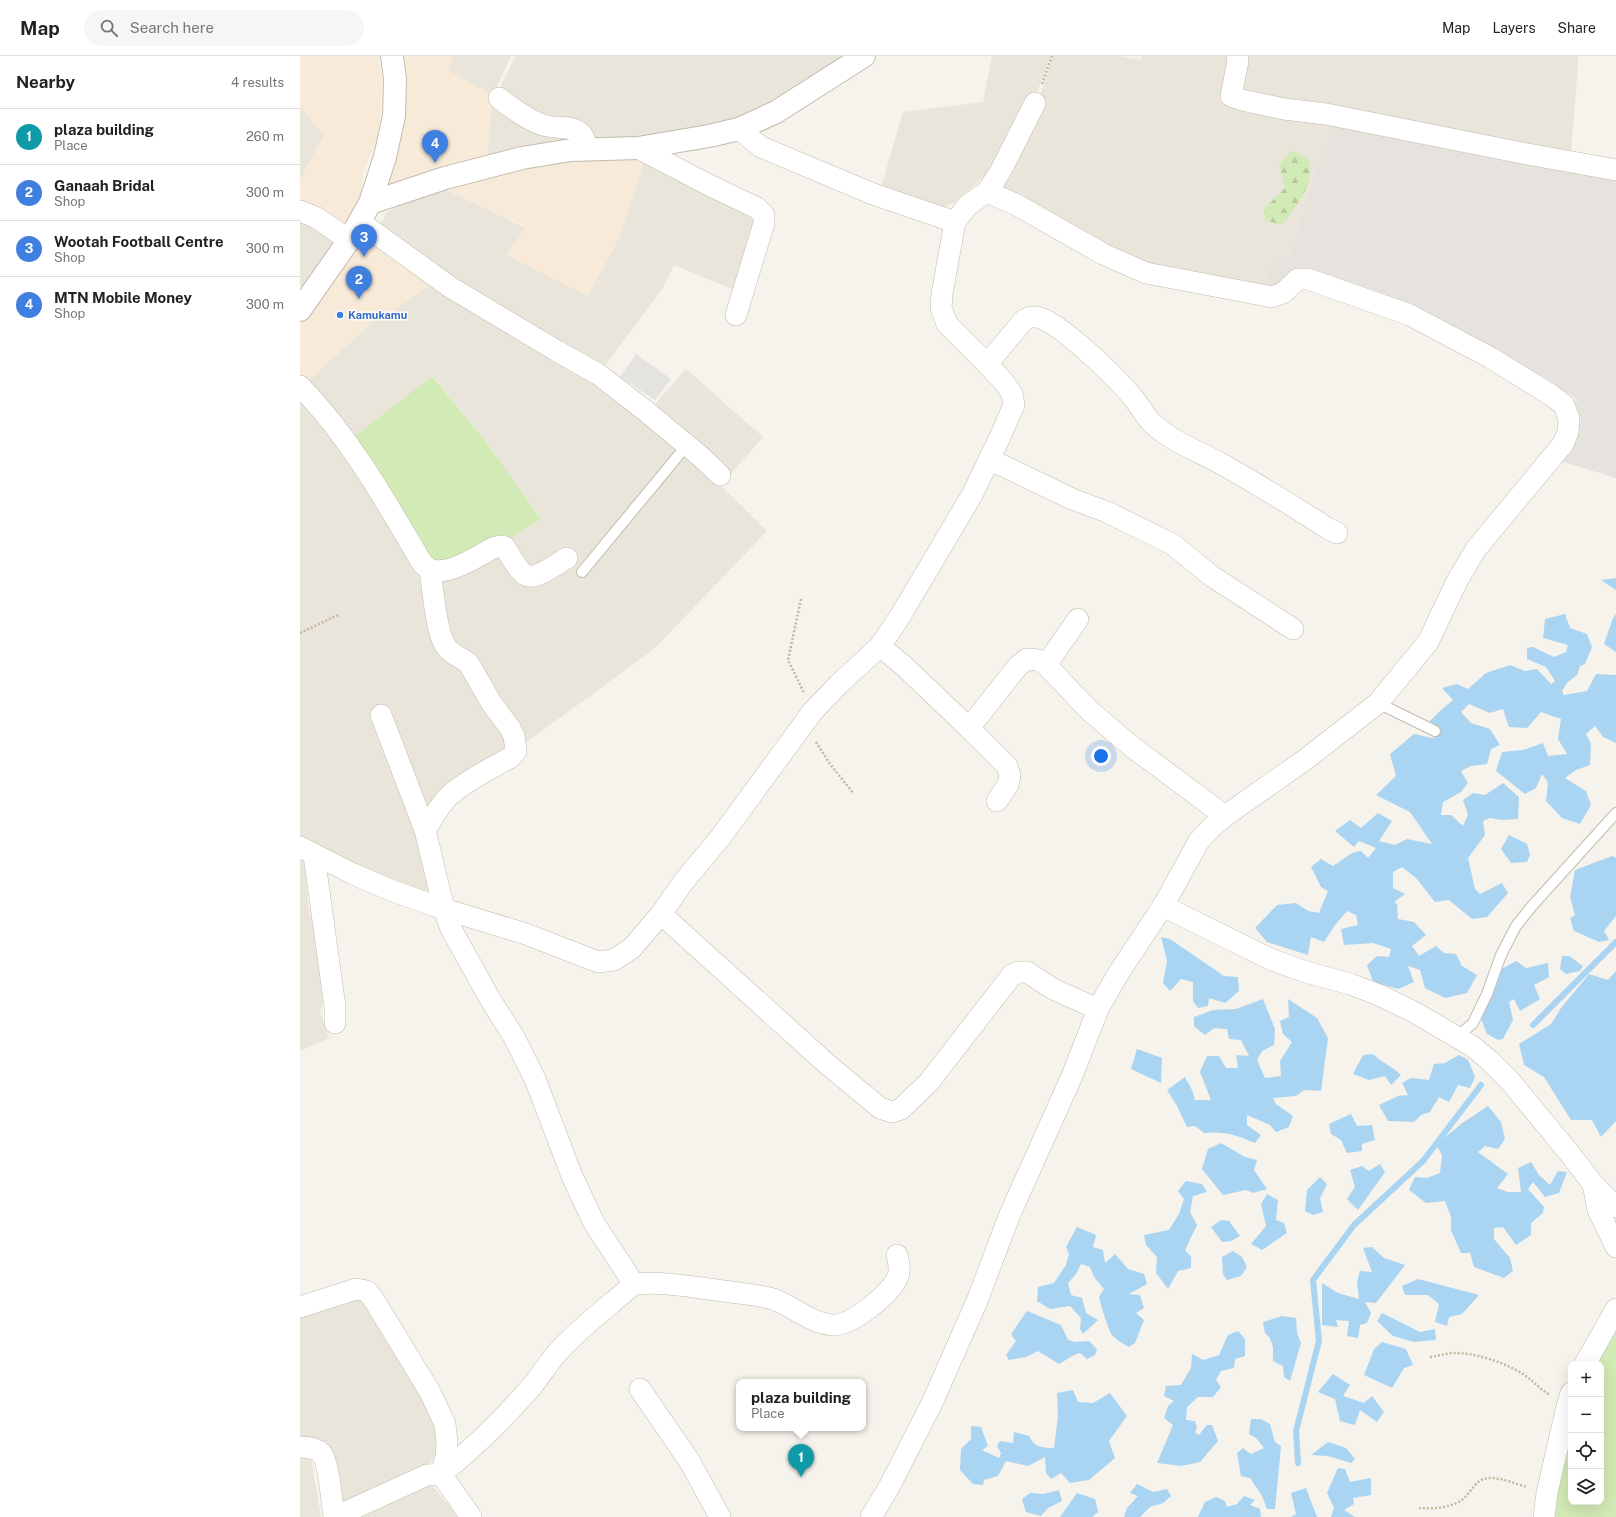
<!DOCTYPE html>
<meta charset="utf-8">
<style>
body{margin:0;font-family:"Public Sans",sans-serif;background:#f6f6f6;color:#222}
.controls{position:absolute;right:12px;bottom:12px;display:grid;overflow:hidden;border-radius:8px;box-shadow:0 4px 16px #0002}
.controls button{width:36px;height:36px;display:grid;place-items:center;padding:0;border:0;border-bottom:1px solid #e0e0e0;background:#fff;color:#222;font:20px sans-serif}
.you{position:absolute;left:801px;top:700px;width:14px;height:14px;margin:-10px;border:3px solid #fff;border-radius:50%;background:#1a73e8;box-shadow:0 0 0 6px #1a73e833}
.badge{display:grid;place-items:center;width:26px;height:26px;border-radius:50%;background:#d93025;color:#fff;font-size:13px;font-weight:700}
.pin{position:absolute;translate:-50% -33px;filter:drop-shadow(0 1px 2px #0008)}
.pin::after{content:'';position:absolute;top:21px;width:14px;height:12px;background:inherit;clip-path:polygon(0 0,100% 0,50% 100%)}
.popup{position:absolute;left:436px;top:1323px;width:130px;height:52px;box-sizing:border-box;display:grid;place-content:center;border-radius:8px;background:#fff;filter:drop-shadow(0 1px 3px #0005);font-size:13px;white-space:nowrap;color:#767676}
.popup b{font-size:15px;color:#222}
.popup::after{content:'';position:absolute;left:50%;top:100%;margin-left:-8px;border:8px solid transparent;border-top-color:#fff}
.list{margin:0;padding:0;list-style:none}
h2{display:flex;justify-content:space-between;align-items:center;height:52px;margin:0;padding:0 16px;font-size:17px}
h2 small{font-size:13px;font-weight:400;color:#767676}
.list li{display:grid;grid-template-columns:26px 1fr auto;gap:12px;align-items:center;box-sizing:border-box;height:56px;padding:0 16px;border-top:1px solid #e0e0e0}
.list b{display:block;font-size:15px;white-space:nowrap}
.list p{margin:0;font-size:13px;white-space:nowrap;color:#767676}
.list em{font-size:13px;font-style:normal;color:#767676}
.icon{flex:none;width:22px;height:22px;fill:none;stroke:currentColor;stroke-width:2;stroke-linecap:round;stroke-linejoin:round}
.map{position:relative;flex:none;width:1316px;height:1461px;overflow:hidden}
header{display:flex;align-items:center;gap:24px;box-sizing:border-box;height:56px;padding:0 20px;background:#fff;border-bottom:1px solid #e0e0e0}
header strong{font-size:19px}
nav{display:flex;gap:22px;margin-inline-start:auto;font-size:14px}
.search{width:280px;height:36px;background:#f6f6f6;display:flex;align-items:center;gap:10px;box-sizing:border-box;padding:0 14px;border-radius:22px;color:#767676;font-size:15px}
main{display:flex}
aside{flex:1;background:#fff}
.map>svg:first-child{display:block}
.residential{fill:#eae5da}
.commercial{fill:#f7ead8}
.industrial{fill:#e6e2dd}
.green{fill:#d2eab5}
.forest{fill:url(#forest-firs)}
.parking{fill:#e5e3e0}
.water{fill:#a9d4f2}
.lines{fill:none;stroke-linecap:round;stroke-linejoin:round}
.stream{stroke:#a9d4f2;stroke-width:6}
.service-casing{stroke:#c2bbae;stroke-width:12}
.minor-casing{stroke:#c2bbae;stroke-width:22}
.tertiary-casing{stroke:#c2bbae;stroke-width:24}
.path{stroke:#c4b79f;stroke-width:2.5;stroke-dasharray:2 2;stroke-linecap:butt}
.service{stroke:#fff;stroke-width:10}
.minor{stroke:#fff;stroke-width:21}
.tertiary{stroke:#fff;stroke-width:22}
.shop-dot{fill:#3f7fe0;stroke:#fff;stroke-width:1.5}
.labels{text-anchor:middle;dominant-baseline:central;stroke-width:3;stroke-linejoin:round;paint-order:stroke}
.shop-label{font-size:11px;font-weight:bold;fill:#366cbe;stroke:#fff;text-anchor:start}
</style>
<header>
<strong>Map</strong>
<div class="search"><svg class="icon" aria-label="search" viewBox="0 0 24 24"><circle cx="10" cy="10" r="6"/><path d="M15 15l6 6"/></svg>Search here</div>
<nav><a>Map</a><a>Layers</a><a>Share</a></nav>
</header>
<main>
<aside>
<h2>Nearby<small>4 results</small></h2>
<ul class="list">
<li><span class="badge" style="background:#0f9aa8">1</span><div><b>plaza building</b><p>Place</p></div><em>260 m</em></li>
<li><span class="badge" style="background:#3f7fe0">2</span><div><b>Ganaah Bridal</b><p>Shop</p></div><em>300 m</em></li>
<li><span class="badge" style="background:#3f7fe0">3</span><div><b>Wootah Football Centre</b><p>Shop</p></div><em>300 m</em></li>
<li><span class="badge" style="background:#3f7fe0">4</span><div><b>MTN Mobile Money</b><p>Shop</p></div><em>300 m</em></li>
</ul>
</aside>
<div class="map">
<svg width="1316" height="1461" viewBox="0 0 1316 1461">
<defs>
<pattern id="forest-firs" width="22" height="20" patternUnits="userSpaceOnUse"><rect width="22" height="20" fill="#d2eab5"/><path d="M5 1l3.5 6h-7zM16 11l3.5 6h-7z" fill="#b6ca9c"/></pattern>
</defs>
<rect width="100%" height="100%" fill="#f6f3ec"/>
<g class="residential">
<path d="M153,0H211L193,39L265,76L279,90L187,105L148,14Z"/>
<path d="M216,0H549L467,50L431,66L290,91L244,66L202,41L200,31Z"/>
<path d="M692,0H751L734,44L729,43L718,57L693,113L654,147L640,153L581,131L603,56L683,46Z"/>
<path d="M753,0H818L841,4L842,0H932L929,29L1037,66L1017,109L988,204L963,237L851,213L703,137L706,117L733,61Z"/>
<path d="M940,0H1278L1277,22L1271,97L942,40Z"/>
<path d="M0,51L24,79L0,124Z"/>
<path d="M345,102L452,153L460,167L435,234L374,209L363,232L302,314L177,241L80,170L87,156L138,130L226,172L207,198L317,186Z"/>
<path d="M0,150L45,173L4,233L0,230Z"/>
<path d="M135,226L192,264L261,307L295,322L381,389L278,515L286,518L388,397L467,475L354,593L216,694L147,733L130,755L125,769L88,658L77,661L88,682L130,815L132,832L127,837L121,838L59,814L0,781V339L14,353L123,517L137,521L162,514L190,497L204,494L224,527L270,504L265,496L236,515H226L206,486L241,463L184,383L133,320L50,384L4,328L83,257L86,260Z"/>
<path d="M386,313L463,381L430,419L355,348Z"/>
<path d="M0,800L4,802L9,855L17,881L23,948L20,955L29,982L0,995Z"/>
<path d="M60,1234L123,1338L138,1376L135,1401L121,1416L43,1451L21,1391L0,1382V1251Z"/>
<path d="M0,1393L12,1402L14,1421L21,1461H0Z"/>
<path d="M128,1424L152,1454L156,1461H45Z"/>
</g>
<g class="commercial">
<path d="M0,0H78L82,30L78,85L64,111L61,138L45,173L0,150V124L24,79L0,51Z"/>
<path d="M99,0H153L149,15L193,39L187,105L98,131L89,128L88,118Z"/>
<path d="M279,101L345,102L317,186L288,240L207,199L226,171L138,130Z"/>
<path d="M65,175L135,226L86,260L83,257L4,328L0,324V268Z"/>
</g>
<path class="industrial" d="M1037,66L1316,117V422L1257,404L1277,371L1275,342L1244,321L1199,299L995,217L981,236L963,237L974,200L988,204L1017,109Z"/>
<g class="green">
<path d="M132,320L184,383L241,463L206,486L153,507L126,504L50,384Z"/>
<path d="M1316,1265V1461H1253L1271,1369V1446H1301V1308H1293Z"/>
</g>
<path class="forest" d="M992,94L1009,104C1009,108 1011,113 1010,117C1008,136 994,155 981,169L965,164L964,153L985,132L979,109Z"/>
<path class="parking" d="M336,298L371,323L355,344L320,321Z"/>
<g class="water">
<path d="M1316,522V534L1301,524Z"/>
<path d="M1265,558L1270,572L1287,578L1292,591L1285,608L1280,610L1277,619L1267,627L1262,635L1264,639L1287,635L1296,618L1316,619V687L1303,681L1295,670L1286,678L1291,688L1290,709L1276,714L1265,722L1286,735L1291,749L1280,768L1262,762L1246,745L1248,726L1242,718L1236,732L1225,738L1196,715L1202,696L1223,694L1243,687L1248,700L1267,698L1258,683L1261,663L1241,656L1227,672L1209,671L1203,653L1190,657L1169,648L1161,656L1171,667L1190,673L1200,689L1191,693L1187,708L1171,710L1161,715L1168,727L1161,736L1143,746L1141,759H1151L1163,770L1168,759L1163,744L1173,737L1185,739L1203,727L1219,741L1218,763L1202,764L1190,762L1183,765L1185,779L1168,802L1175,833L1180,838L1202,827L1208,837L1187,861L1172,863L1149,844L1135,846L1116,822L1102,811L1093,816V832L1105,838L1094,846L1097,848L1098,863L1114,866L1126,879L1112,890L1119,900L1136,890L1144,897L1156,898L1162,910L1177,919L1167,937L1145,942L1125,932L1120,914L1108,910L1114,926L1098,933L1073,926L1067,909L1077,900L1089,901L1091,893L1073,887L1044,889L1041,873L1058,869L1056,859L1047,855L1035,869L1024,886L1011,881L1008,899L967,886L955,872L977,849L996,847L1008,855L1019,857L1028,835L1021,831L1011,811L1021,803L1033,810L1052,797L1061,795L1068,802L1076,792L1059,785L1054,791L1035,775L1050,764L1061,772L1078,757L1092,765L1079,785L1095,789L1107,783L1132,788L1110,756L1076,739L1096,720L1090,698L1114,678L1133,682L1141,676L1130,665L1141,654L1153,644L1142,632L1157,628L1168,633L1186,617L1210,609L1225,615L1237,613L1251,628L1255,625L1246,611L1227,603V592L1233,591L1254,601L1266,596L1268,589L1243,582L1245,563Z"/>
<path d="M1316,558V596L1304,588L1313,562Z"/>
<path d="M1209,779L1227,788L1230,799L1227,806L1211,807L1201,793Z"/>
<path d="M1312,800L1316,802V860L1304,875L1309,884L1299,886L1274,875L1270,862L1275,859L1270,841L1275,814Z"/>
<path d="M861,881L870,883L924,920L938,921L939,935L925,947L909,942L908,950L898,952L893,945V926L881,923L870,935L863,927L867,905Z"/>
<path d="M1262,900H1269L1283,910L1280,915L1266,918L1260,913Z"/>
<path d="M1216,905L1226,912L1248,907L1249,921L1234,929L1240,943L1220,955L1214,943L1209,946L1213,964L1203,983L1198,984L1187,978L1180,960L1193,929L1198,926L1200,914Z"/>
<path d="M1316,915V1065L1301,1081L1292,1064H1271L1244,1021L1224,1009L1219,988L1251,968L1261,952L1289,918L1308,924Z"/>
<path d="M963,943L975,973L974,989L962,995L957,1004L965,1022L981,1020L980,1005L992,986L983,978L980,965L989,961L988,943L1017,962L1028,982L1021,1035L1004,1034L996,1040L973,1042L976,1048L993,1060L989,1071L976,1076L970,1069L947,1059V1069L961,1079L955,1087C936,1079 925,1075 904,1077L895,1070L887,1071L877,1050L867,1034L885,1021L892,1034L895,1044H911L900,1016L907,1000H919L926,1012H938L936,999L949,1000L941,984L929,983L927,973L914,972L905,979L894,970V961L913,954L936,953Z"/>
<path d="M837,993L862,1002L861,1027L831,1013Z"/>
<path d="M1073,998C1082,1007 1092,1010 1101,1019L1091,1029L1085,1020L1069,1024L1053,1018L1063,999Z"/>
<path d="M1159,999L1168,1004L1175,1021L1170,1032L1158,1029L1149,1046L1139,1041L1130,1056L1121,1059L1114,1066L1088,1065L1079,1049L1098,1040L1108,1039L1102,1027L1111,1022L1129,1024L1134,1008L1145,1007Z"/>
<path d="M1188,1050L1201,1066L1205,1083L1198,1093L1185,1090L1178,1096L1208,1118L1197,1132L1208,1136H1221L1218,1112L1231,1106L1239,1119L1250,1129L1258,1115L1267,1116L1259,1137L1245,1141L1233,1126L1228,1133L1244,1151L1243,1157L1231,1167V1179L1216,1189L1203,1171L1194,1172V1183L1210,1202L1213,1215L1204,1222L1174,1211L1170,1197H1161L1151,1174V1161L1145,1145L1126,1147L1109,1134L1115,1121L1127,1122L1140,1117L1142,1099L1136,1089L1161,1068Z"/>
<path d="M1051,1058L1057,1070L1072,1069L1075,1084L1062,1088V1095L1047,1097L1041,1084L1031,1078L1029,1068Z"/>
<path d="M921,1087L945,1101L957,1104L954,1114L967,1133L953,1137L946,1134L923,1139L902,1113L908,1093Z"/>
<path d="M1080,1108L1085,1116L1058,1154L1047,1143L1055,1131L1050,1114L1062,1110L1069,1115Z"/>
<path d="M1020,1121L1027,1128L1020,1142L1023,1156L1013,1159L1005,1155L1007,1134Z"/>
<path d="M886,1125L902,1128L907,1136L893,1140L890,1156L897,1169L885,1194L891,1201V1212L878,1215L868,1233L856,1217L857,1201L846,1189L844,1179L869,1174L879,1158L884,1143L878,1135Z"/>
<path d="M967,1138L978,1144L976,1164L984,1167L987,1177L962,1194L951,1188L966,1170L961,1148Z"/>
<path d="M921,1164L929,1165L940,1180L931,1185L922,1186L911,1171Z"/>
<path d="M777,1171L796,1179L793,1191L803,1194L805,1207L815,1198L828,1213L844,1218L847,1228L829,1238L840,1239L844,1252L836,1257L844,1264L835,1287L829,1291C824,1288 818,1285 813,1280C808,1275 801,1249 799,1241L804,1233L794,1221L790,1211L781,1208L776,1218L768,1227L771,1239L782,1242L786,1257L798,1264L783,1278L780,1273L781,1262L770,1250L750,1253L737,1245L738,1231L754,1227L766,1209L769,1198L766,1191Z"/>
<path d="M1072,1191L1084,1202L1105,1209L1076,1247L1065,1246L1071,1257L1067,1267L1060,1269L1058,1282L1047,1280L1049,1265L1036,1264L1038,1271L1022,1269V1227L1038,1237L1059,1243L1057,1226L1060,1215L1072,1216L1063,1192Z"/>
<path d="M933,1195L942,1201L947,1211L941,1220L927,1224L923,1218L922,1201Z"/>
<path d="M1118,1223L1179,1239L1162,1258L1149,1261L1147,1270L1135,1266L1139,1248L1128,1239H1105L1102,1230Z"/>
<path d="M727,1255L761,1269L768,1284L775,1286L789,1285L797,1293L795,1299L787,1303L780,1297L774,1299L759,1308L738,1295L726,1301L709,1304L706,1299L716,1285L711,1278Z"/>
<path d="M1082,1257L1120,1276L1135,1273L1136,1284L1114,1286L1093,1280L1077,1265Z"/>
<path d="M982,1260L996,1262L997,1277L1001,1287L990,1325L984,1321L983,1310L973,1305V1291L970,1282L965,1277L963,1266Z"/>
<path d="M938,1275L945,1283V1300L935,1303L934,1312L921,1315L916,1324L921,1331L913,1341H898L887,1351L886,1364L895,1365L897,1371L895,1377L899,1379L907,1369H912L918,1385L900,1406L881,1410L857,1407L873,1369L864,1362L868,1350L874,1345L864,1340L866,1330L881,1329L891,1312L892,1298L903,1304L919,1299L928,1279Z"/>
<path d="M1082,1286L1106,1293L1113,1309L1104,1312L1092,1332L1064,1319L1074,1293Z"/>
<path d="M1033,1318L1050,1329L1043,1340L1064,1347L1072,1340L1084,1356L1077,1366L1060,1354L1055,1369L1040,1365L1035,1343L1018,1336Z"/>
<path d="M773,1334L778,1346L793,1347L810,1337L827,1360L809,1385L815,1402L789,1424L770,1427L761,1417L751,1423L746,1417L745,1401L728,1410L706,1405L698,1420L684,1424L683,1429L673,1428L660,1414L661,1393L671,1383V1370L681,1371L688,1390L682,1394L699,1402L701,1397L697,1390L700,1385L713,1387L714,1376L729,1380C734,1391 742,1392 754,1392L758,1360L757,1337Z"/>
<path d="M951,1363H961L970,1368L975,1386L981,1390L975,1453H967L962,1440L950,1422L941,1420L937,1397L943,1392L951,1398L964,1392L956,1382L949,1378Z"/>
<path d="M1028,1386L1046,1392L1055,1403L1051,1407L1028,1400L1011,1399Z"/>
<path d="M1038,1412L1045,1413L1050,1426L1071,1422V1439L1053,1442L1054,1448L1044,1454L1055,1461H1031L1034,1452L1027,1437Z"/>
<path d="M837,1428L853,1436L867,1433L871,1440L863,1447L850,1451L840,1461H824L827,1452L838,1440L830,1437Z"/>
<path d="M1006,1432L1017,1461H991L996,1458L991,1437Z"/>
<path d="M759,1434L762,1445L748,1452L741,1460L726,1456L722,1443L730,1437L743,1438Z"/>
<path d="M777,1437L795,1443L798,1456L792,1461H760Z"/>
<path d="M944,1440L955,1444L950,1449L960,1453L961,1461H898L905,1446L916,1441L925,1445L927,1451L937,1448Z"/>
</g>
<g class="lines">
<g class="stream">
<path d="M1233,969L1316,886"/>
<path d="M998,1407L996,1375L1019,1285L1013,1224L1054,1169L1123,1105L1181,1029"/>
</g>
<g class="service-casing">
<g id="service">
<path d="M282,516L387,389"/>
<path d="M1078,647L1135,675"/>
<path d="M1156,982L1173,967L1187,938L1201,899L1216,870L1232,850L1316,757"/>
</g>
</g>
<g class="minor-casing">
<g id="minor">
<path d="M937,0L938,5L931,40L942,44L984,53L1026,58L1222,97L1316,114"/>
<path d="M199,42C210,51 230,65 243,69C254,73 270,69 279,76C285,80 285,87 286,93"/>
<path d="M439,73L461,91L573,138L655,166"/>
<path d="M338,92L409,129L457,152L464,159V167L436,259"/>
<path d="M0,155L17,162L49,184"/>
<path d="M60,166L150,231L257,295L298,318L347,356L400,400L420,419"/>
<path d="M687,308L723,265C727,262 731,260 737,261C760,266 818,323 834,343C840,350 844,358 850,365C870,385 896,394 920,407C957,428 992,449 1027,472L1037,477"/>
<path d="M0,330C50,381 86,446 122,507C125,510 129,514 132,514C150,519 178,500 193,492L201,490L205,491C209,498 219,515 225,519C235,525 258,507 267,502"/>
<path d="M689,403L772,443L807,456L872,488L913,521L993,573"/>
<path d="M778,563L746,609L790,655L831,690L925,760"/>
<path d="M580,590L605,611L669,672L707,710L710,719L708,729L697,745"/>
<path d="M81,659L125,774L144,853L151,873L190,943L214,981L235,1023L272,1120L294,1167L334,1228C308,1251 280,1271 257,1297C248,1307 241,1319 233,1329C205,1361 175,1391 141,1418L171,1461"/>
<path d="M669,672L718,610L727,603L738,604L746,609"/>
<path d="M125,774C133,762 140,748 150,739C168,723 191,713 211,701L216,695L214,680L210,672L192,648L169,608C162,601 153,600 147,592C136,580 133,532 130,514"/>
<path d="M0,791L53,818L93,835L144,853L226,878L298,906L314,904L332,892L361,858L527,1008L580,1052L592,1056L601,1053L629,1026L712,919L719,916H727L753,933L798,953"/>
<path d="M14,799L35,951V967"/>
<path d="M863,850L970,903L1006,916L1050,928L1079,939L1114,956L1172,990L1189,1004L1210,1025L1270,1098L1293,1128L1316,1151"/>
<path d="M361,858L384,825L420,782L513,655L539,628L580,590L599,562L672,439L700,381L714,349L712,338L704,326L687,308L647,268L641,252L642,238L655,166L668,149L687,136L700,116L735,47"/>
<path d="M1293,1128L1298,1154L1316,1191"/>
<path d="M334,1228C367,1225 398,1232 431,1236C445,1238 459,1239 473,1243C493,1250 510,1267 532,1269C552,1270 588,1239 597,1223C601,1215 599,1207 597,1199"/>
<path d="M0,1251L56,1233L67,1235L74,1244L130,1336L145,1368L147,1386L146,1401L141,1418L127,1419L35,1461"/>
<path d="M1285,1308L1316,1253"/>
<path d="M340,1333L390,1406L420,1461"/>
<path d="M0,1391C7,1391 16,1392 21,1397C29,1405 32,1448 34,1461"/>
<path d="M571,1461L588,1433L632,1347L677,1245L710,1158L772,1020L798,953L818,918L863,850L899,785L914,769L925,760L1006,703L1078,647L1128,586L1157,525L1176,493L1263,388L1268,376L1269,363L1264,349L1251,339L1191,302L1110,259L1008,223H998L983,237L972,241L846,217L803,198L715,148L687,136"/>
<path d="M1244,1461L1247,1437L1267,1350L1271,1337"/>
</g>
</g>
<g class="tertiary-casing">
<g id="tertiary">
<path d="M70,147L145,122L222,102L271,94L338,92L409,80L439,73L476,56L564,0"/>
<path d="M0,254L49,184L70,147L85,101L94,60L95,23L92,0"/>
</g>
</g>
<g class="path">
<path d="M742,28L752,0"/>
<path d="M501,543L488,604L504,637"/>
<path d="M0,577L38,559"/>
<path d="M516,686L530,708L553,737"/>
<path d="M1130,1301C1137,1300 1144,1298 1152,1297C1174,1296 1207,1307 1226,1320C1234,1326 1240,1333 1250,1339"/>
<path d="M1119,1452C1132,1453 1152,1452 1163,1443C1172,1435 1176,1423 1188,1422C1200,1421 1216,1428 1227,1431"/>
</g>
<use href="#service" class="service"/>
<use href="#minor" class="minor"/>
<use href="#tertiary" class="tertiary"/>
</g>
<circle class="shop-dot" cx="40" cy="259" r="4"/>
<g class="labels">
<g class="shop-label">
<text x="48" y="259">Kamukamu</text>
</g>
</g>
</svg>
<div class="controls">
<button>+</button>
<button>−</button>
<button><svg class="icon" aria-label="locate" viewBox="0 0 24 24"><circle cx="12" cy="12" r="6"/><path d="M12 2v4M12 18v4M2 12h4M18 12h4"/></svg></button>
<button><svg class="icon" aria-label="layers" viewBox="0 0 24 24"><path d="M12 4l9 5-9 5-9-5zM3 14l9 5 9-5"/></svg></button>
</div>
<div class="you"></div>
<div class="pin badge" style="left:501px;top:1421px;background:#0f9aa8">1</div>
<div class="popup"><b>plaza building</b>Place</div>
<div class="pin badge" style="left:59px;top:243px;background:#3f7fe0">2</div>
<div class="pin badge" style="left:64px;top:201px;background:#3f7fe0">3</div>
<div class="pin badge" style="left:135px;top:107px;background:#3f7fe0">4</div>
</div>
</main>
